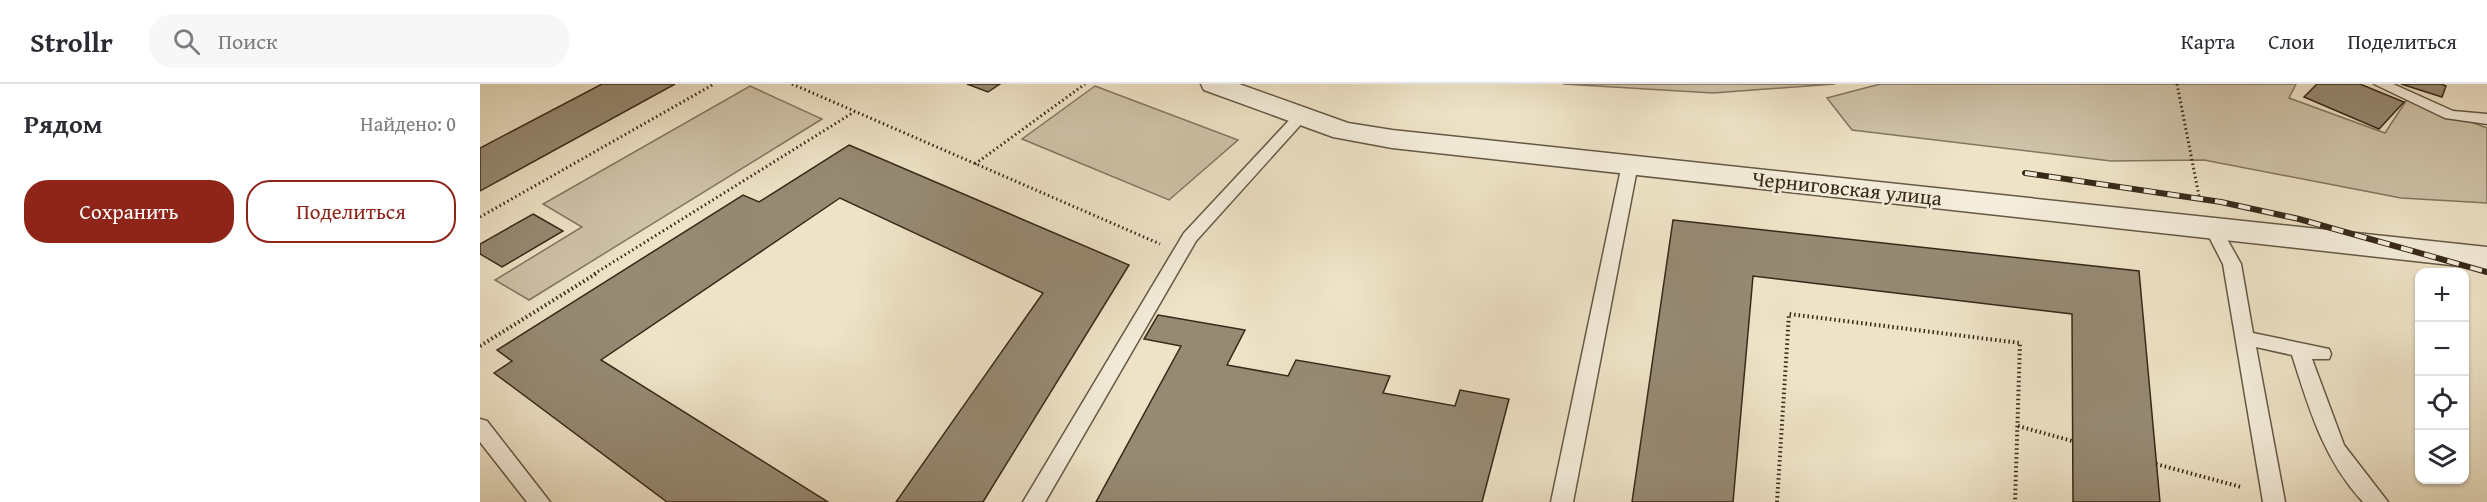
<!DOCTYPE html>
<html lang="ru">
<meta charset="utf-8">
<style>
body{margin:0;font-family:"Gentium Book Plus",serif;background:#f7f7f7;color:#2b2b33}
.controls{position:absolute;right:18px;bottom:18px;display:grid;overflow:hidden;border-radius:12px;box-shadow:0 2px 4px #0004}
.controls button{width:54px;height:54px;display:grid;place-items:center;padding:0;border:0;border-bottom:2px solid #e1e1e2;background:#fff;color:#2b2b33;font:30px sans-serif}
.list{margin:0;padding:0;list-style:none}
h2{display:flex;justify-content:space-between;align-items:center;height:78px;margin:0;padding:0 24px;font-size:26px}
h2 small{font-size:20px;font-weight:400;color:#7c7c81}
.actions{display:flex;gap:12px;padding:18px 24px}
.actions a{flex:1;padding:14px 0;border:2px solid #8f2418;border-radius:24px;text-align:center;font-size:21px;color:#8f2418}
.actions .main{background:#8f2418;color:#fff}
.icon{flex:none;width:33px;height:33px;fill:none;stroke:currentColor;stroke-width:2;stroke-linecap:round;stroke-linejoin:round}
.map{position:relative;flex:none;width:2007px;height:418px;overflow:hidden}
header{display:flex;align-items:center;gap:36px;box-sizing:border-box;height:84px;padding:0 30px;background:#fff;border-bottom:2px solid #e1e1e2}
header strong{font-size:28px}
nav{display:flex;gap:33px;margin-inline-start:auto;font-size:21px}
.search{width:420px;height:54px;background:#f7f7f7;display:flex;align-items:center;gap:15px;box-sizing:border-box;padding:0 21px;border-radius:24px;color:#7c7c81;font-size:22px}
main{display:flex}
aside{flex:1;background:#fff}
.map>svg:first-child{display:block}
.green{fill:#cfc3a9;stroke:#837660;stroke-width:1.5}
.building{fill:#968a73;stroke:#372918;stroke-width:1.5}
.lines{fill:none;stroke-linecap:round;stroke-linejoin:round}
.service-casing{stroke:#655844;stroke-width:3}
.minor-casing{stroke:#655844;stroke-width:3}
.path-far1{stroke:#372918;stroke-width:3;stroke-dasharray:1.5 3;stroke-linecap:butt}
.path{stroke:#372918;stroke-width:4;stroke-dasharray:1.5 3;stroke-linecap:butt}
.service{fill:#f4eddb;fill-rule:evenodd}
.minor{fill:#f4eddb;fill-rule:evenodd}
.rail-casing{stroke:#372918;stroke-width:6}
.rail{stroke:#f4eddb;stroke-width:4;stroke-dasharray:12;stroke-linecap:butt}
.labels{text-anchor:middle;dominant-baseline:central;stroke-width:5;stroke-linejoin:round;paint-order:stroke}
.street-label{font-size:21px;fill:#372918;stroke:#f4eddb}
</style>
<header>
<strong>Strollr</strong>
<div class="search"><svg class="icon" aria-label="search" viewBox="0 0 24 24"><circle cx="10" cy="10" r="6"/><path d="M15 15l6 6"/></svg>Поиск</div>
<nav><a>Карта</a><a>Слои</a><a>Поделиться</a></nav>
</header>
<main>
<aside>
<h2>Рядом<small>Найдено: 0</small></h2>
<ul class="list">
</ul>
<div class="actions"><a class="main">Сохранить</a><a>Поделиться</a></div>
</aside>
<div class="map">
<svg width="2007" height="418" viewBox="0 0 2007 418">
<rect width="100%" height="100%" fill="#eee3c7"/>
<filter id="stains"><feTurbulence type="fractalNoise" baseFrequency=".00333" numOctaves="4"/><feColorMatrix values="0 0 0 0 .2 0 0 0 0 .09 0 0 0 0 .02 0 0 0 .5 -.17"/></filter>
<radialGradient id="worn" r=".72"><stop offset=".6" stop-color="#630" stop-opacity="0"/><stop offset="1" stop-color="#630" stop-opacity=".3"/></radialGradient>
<g class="green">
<path d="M1083,0H1355L1233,9Z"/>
<path d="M1400,0H1816L1809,14L1905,49L1928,14L2007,44V119L1921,114L1724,76L1631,77L1372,46L1347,14Z"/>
<path d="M270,2L342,35L49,216L15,196L102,143L63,120Z"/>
<path d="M615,2L758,56L689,116L542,55Z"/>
</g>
<g class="building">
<path d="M122,0H195L0,107V64Z"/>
<path d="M487,0H520L508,8Z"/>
<path d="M1837,0H1880L1924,18L1899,45L1824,13Z"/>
<path d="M1921,0H1961L1966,2L1962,13Z"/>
<path d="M369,61L649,181L503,418H416L563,209L360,114L121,276L348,418H187L14,289L32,277L17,266L263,111L279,118Z"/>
<path d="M53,130L83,147L22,183L0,170V160Z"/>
<path d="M1193,136L1659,187L1680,418H1593L1592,230L1273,192L1253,418H1152Z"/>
<path d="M678,231L765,246L747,281L808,292L816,276L910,292L903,309L975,322L980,306L1029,315L1002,418H616L701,262L664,255Z"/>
</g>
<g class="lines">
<g class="service-casing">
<g id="service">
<path d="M1894,0H1913L1973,27L2007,30V40L1965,34Z"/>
<path d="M820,28L828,33L825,36L716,157L565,418H543L704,149L815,30Z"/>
<path d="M1150,75L1158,80L1093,418H1071L1142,80Z"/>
<path d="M1732,137L1738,139L1761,180L1773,249L1849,265L1851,270L1849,275H1832L1864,361L1908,418H1883C1844,376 1829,325 1812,271L1776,263L1805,418H1783L1743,180L1724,143Z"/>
<path d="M0,335L7,337L70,418H47L0,358Z"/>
</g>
</g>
<g class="minor-casing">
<path id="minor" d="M721,0H759L868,39L912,46L2007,163V185L912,64L853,53L724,6Z"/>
</g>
<g class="path-far1">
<path d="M312,0L680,160"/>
<path d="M1697,0L1720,117"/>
<path d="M495,80L605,0"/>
<path d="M0,133L234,0"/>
<path d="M114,190L374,28"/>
</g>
<g class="path">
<path d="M0,262L117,189"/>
<path d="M1538,342L1592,357"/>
<path d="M1676,380L1761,403"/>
<path d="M1297,418L1309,230L1540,259L1535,418"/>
</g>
<use href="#service" class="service"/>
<use href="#minor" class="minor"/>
<g class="rail-casing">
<path id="rail" d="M1545,89L1741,118L1819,135L2007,188"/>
</g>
<use href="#rail" class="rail"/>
</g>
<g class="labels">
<g class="street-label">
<text transform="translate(1367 104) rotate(6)">Черниговская улица</text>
</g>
</g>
<rect width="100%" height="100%" filter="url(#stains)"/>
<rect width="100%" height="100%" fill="url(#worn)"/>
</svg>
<div class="controls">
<button>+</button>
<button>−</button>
<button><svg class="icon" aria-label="locate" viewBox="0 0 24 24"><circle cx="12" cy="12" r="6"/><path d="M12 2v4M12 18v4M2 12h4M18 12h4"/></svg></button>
<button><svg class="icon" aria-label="layers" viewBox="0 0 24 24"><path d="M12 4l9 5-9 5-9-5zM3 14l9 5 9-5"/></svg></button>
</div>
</div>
</main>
